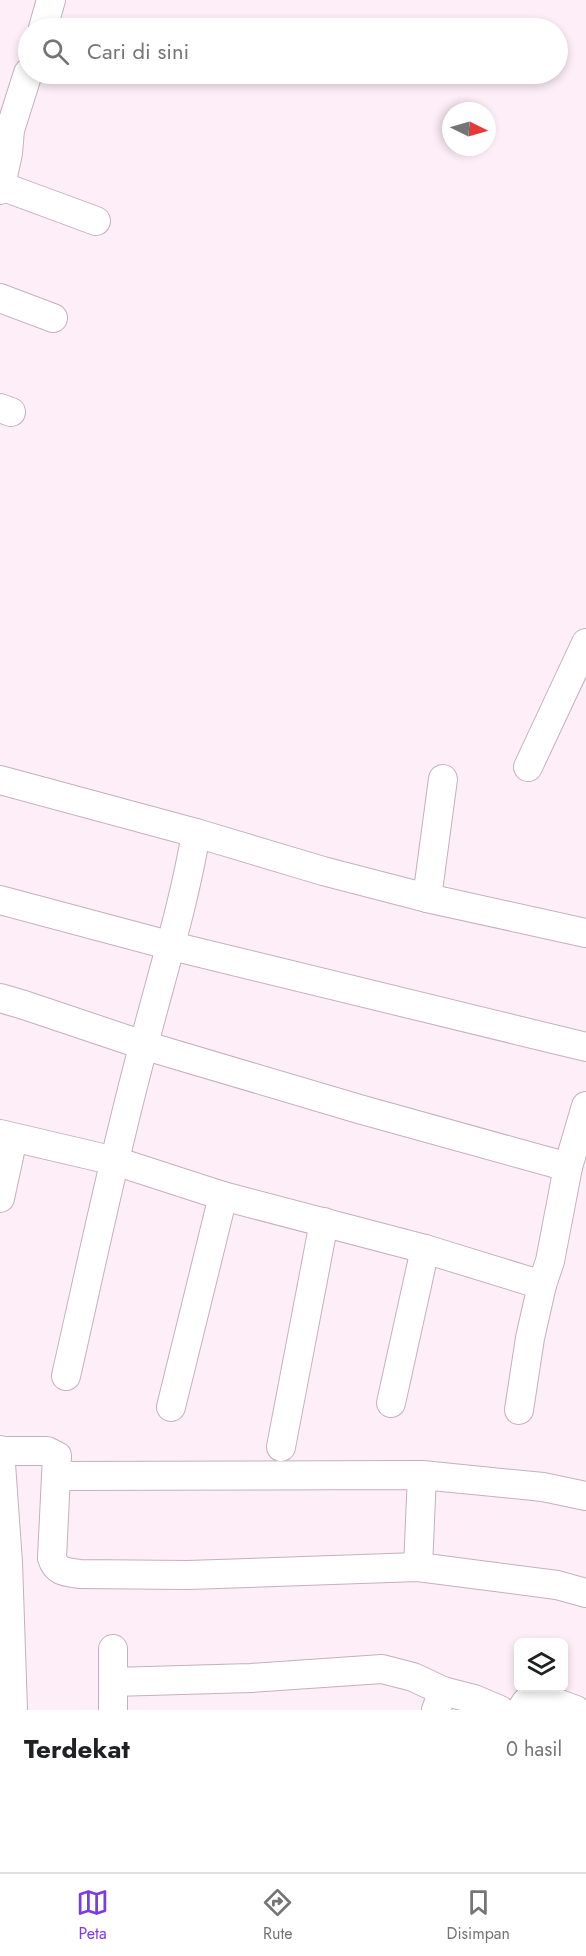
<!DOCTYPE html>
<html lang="id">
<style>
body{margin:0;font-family:Jost,sans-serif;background:#f2f2f2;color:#202124}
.controls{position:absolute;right:18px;bottom:18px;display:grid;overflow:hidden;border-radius:9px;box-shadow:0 3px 9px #0003}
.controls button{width:54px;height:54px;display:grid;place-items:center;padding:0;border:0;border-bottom:2px solid #e0e0e0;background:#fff;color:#202124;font:30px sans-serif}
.compass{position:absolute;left:442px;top:102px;width:54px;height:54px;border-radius:50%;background:#fff;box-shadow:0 3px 9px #0003;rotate:95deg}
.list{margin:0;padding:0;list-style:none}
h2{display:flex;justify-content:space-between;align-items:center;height:78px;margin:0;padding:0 24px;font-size:26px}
h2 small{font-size:20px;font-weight:400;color:#757577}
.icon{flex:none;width:33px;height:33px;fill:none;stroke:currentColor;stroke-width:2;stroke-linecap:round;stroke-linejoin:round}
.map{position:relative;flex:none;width:586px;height:1710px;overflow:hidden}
.search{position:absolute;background:#fff;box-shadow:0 3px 9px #0003;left:18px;right:18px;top:18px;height:66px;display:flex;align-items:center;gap:15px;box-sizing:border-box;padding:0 21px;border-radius:33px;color:#757577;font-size:22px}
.sheet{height:162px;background:#fff}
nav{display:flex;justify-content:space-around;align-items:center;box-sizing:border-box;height:84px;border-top:2px solid #e0e0e0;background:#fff;font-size:16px;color:#757577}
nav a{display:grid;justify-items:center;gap:3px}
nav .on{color:#7c3aed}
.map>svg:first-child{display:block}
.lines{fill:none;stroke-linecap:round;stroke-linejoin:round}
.minor-casing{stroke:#c6afbe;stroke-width:30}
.minor{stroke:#fff;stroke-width:28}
</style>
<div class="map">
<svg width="586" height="1710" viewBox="0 0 586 1710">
<rect width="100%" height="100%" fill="#feeef8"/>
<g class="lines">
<g class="minor-casing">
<g id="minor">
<path d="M43,28L51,0"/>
<path d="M1,186L96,221"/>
<path d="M0,190L8,153L10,130L28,73"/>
<path d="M0,298L53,318"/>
<path d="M0,408L11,412"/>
<path d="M528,767L586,643"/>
<path d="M0,780L196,833"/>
<path d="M427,898L586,933"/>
<path d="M0,900L172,946L586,1047"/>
<path d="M0,998L24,1005L143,1045L359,1109L568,1167L550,1261L542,1285L425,1249L223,1196L115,1161L0,1134"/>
<path d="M568,1167L586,1106"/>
<path d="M0,1198L13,1138"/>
<path d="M66,1376C91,1266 114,1154 144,1044C162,974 184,905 196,833L323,871L427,898L443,779"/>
<path d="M391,1403L425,1249"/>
<path d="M171,1407L223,1196"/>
<path d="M519,1410L530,1338L542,1285"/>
<path d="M281,1447L324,1222"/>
<path d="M0,1450L8,1562L13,1710"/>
<path d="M0,1451H47L57,1456L52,1558C56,1572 66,1572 79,1574L188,1575L418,1567L557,1585L586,1593"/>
<path d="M57,1476L422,1475L543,1487L586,1496"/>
<path d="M418,1567L422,1475"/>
<path d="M113,1649V1710"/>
<path d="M113,1682L251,1678L382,1669L413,1677L443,1691"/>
<path d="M436,1710L443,1691L474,1699L500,1710"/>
<path d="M521,1710L526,1702L535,1695L576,1710"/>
</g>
</g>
<use href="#minor" class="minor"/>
</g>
</svg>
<div class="controls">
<button><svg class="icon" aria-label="layers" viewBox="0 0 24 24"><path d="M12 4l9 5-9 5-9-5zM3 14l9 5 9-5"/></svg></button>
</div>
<svg class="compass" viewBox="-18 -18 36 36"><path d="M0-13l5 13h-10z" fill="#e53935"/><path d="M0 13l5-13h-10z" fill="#757577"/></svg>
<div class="search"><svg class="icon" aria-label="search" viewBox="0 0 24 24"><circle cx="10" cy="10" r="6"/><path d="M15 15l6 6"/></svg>Cari di sini</div>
</div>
<section class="sheet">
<h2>Terdekat<small>0 hasil</small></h2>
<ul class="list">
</ul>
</section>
<nav>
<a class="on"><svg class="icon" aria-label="map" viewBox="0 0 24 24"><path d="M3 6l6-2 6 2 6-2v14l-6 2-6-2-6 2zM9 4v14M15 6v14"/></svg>Peta</a>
<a><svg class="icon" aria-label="directions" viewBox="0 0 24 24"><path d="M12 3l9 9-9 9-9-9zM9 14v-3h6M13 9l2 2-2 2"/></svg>Rute</a>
<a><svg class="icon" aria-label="saved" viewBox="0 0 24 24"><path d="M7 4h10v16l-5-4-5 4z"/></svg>Disimpan</a>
</nav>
